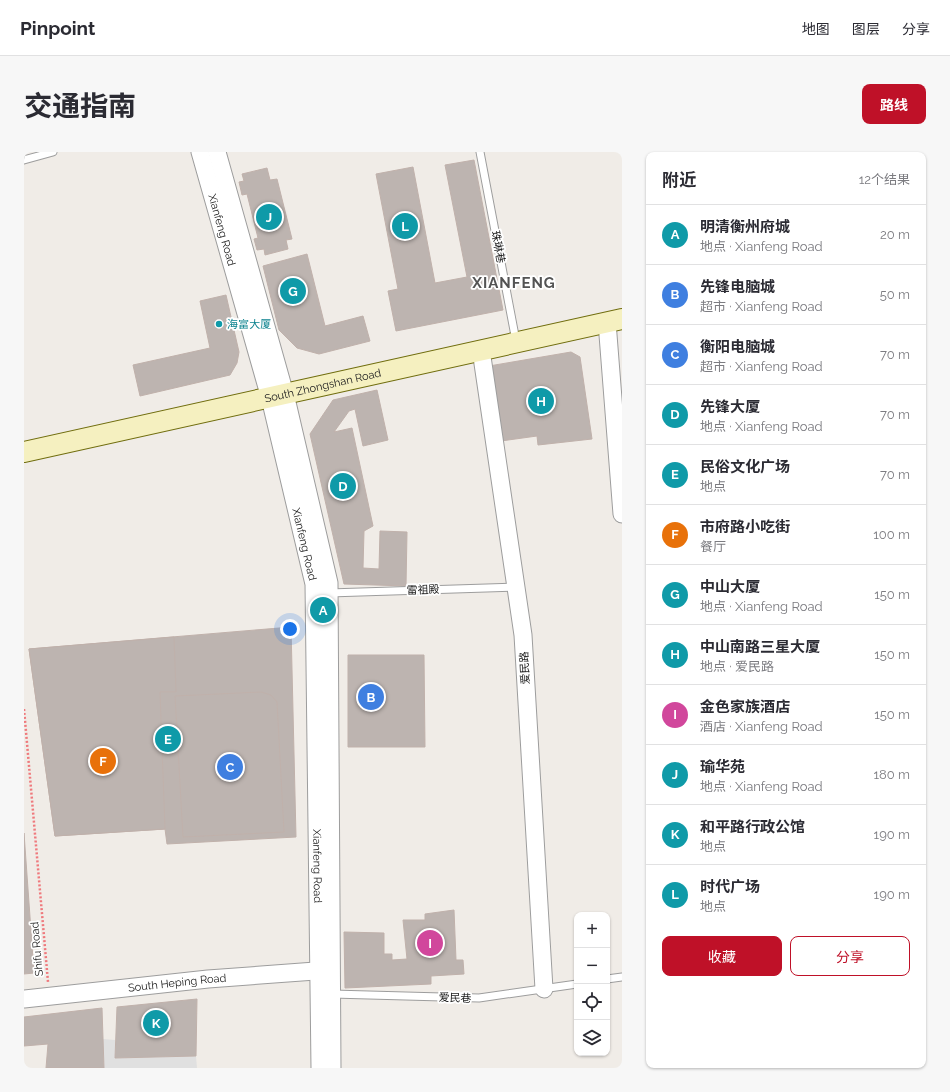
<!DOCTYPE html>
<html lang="zh">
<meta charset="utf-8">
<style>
body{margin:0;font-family:Raleway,"Noto Sans SC",sans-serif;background:#f7f7f7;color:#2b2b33}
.controls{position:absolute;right:12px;bottom:12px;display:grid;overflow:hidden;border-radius:8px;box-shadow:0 1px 3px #0004}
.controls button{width:36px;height:36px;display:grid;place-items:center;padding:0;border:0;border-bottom:1px solid #e1e1e2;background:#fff;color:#2b2b33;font:20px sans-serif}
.you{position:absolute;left:266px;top:477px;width:14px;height:14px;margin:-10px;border:3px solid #fff;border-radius:50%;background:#1a73e8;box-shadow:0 0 0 6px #1a73e833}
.badge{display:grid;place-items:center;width:26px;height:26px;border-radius:50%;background:#bf1128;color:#fff;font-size:13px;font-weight:700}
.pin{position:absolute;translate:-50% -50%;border:2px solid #fff;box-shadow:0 1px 4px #0006}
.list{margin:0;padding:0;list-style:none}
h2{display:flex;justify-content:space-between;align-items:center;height:52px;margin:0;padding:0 16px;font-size:17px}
h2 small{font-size:13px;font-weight:400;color:#7c7c81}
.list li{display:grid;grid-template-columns:26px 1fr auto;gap:12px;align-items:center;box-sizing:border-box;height:60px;padding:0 16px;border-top:1px solid #e1e1e2}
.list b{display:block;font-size:15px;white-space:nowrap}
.list p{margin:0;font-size:13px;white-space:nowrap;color:#7c7c81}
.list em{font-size:13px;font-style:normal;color:#7c7c81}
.actions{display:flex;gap:8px;padding:12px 16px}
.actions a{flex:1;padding:9px 0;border:1px solid #bf1128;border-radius:8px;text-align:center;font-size:14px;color:#bf1128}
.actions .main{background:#bf1128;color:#fff}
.icon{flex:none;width:22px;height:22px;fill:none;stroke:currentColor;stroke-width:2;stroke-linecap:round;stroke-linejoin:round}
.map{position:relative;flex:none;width:598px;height:916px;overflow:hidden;border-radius:8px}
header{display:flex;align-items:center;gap:24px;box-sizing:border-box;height:56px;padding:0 20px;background:#fff;border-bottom:1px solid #e1e1e2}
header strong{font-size:19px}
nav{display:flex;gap:22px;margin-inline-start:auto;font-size:14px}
.intro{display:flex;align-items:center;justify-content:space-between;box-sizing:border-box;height:96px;padding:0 24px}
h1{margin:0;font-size:28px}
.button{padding:10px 18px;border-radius:8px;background:#bf1128;color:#fff;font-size:14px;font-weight:700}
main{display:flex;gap:24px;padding:0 24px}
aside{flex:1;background:#fff;border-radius:8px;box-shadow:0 1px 3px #0004}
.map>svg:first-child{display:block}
.parking{fill:#e0e0e0}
.building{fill:#bdb4b0;stroke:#c0b1ab}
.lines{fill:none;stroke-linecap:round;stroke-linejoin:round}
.service-casing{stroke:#9d9d9d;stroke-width:9}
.tertiary-casing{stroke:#9d9d9d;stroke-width:19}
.secondary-casing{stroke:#706d0e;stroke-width:22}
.path{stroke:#ef797d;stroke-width:2.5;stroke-dasharray:2 2;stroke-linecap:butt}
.service{stroke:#fff;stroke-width:7}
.tertiary{stroke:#fff;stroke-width:17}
.secondary{stroke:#f5f0c0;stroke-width:20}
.culture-dot{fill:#0f9aa8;stroke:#fff;stroke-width:1.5}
.labels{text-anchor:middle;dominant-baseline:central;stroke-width:3.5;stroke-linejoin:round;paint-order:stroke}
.street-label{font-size:11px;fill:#202020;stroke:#fff}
.culture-label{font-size:11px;fill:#0d838f;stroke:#fff;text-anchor:start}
.district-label{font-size:15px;font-weight:bold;letter-spacing:1px;fill:#535353;stroke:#fff}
</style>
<header>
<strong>Pinpoint</strong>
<nav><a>地图</a><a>图层</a><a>分享</a></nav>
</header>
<div class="intro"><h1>交通指南</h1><a class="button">路线</a></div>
<main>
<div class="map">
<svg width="598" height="916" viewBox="0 0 598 916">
<rect width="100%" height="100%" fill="#f0ece7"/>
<path class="parking" d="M79,887L91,888L92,906L172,904L173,916H80Z"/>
<g class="building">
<path d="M450,8L479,158L372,179L364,139L374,137L352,22L389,15L411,131L443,125L421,13Z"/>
<path d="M243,16L246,28L253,27L268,87L262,88L264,97L241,103L240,97L233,98L230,87L234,86L223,42L218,43L215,30L220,29L218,22Z"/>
<path d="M283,102L301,174L339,164L346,189L295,202L273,196L255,178L239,114Z"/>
<path d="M202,143L215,200L213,211L206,223L116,244L109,213L186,196L176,149Z"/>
<path d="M547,200L556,205L568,287L514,293L513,284L477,289L465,214Z"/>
<path d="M353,238L364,288L339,294L331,257L325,259L310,280L328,276L349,374L340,379L339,416L355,417L356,379L383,380L382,434L320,432L286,282L309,248Z"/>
<path d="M267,475L272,685L143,692L141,677L31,684L5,497Z"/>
<path d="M150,485L152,540H136L141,677L31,684L5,497Z"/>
<path d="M324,503H400L401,595H324Z"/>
<path d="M237,540L247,543L253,550L260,680L159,685L151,544Z"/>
<path d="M0,681L10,821L0,822Z"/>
<path d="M430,758L432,808H439L440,822L407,824V832L321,836L320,780L360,781V802H368V808L383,807L379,768H401V762Z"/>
<path d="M173,847L172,904L91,906L93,855Z"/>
<path d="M78,856L80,916H22L24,892L0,894V865Z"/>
</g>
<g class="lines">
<g class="service-casing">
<g id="service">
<path d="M456,0L492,189"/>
<path d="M0,8L29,0"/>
<path d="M305,441L492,435"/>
<path d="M583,827L598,825"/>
<path d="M308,842L455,846L553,832"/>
</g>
</g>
<g class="tertiary-casing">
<g id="tertiary">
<path id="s1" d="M176,0L246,246L290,432L296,916"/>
<path d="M193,0L261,242L305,431L308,916"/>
<path d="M583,170L598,362"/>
<path d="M457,198L499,483L520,837"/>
<path id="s2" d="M0,847L184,827L305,818"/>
</g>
</g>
<g class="secondary-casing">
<g id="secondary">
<path id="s3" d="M0,300C200,257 398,210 598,167"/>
</g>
</g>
<path class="path" d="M0,557L24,830"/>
<use href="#service" class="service"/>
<use href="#tertiary" class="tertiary"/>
<use href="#secondary" class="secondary"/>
</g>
<circle class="culture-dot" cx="195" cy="172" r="4"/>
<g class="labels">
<g class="street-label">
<text stroke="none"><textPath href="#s1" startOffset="81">Xianfeng Road</textPath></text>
<text transform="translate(474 95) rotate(79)">珠琳巷</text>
<text stroke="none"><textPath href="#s3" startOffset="306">South Zhongshan Road</textPath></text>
<text stroke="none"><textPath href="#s1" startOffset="406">Xianfeng Road</textPath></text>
<text transform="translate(399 438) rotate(-2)">雷祖殿</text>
<text transform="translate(501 516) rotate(-93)">爱民路</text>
<text stroke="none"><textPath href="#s1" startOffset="729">Xianfeng Road</textPath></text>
<text transform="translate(13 797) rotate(-95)">Shifu Road</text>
<text stroke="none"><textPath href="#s2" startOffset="154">South Heping Road</textPath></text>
<text transform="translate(431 846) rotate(2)">爱民巷</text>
</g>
<g class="culture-label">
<text x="203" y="172">海富大厦</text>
</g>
<g class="district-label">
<text x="490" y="131">XIANFENG</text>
</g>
</g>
</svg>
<div class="controls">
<button>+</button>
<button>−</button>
<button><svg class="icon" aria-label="locate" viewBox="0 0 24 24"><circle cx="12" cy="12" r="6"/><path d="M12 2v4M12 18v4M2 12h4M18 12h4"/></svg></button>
<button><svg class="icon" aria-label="layers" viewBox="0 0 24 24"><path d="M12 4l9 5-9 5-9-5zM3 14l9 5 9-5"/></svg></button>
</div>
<div class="you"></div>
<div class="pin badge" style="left:299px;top:458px;background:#0f9aa8">A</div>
<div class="pin badge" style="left:347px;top:545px;background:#3f7fe0">B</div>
<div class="pin badge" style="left:206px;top:615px;background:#3f7fe0">C</div>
<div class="pin badge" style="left:319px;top:334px;background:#0f9aa8">D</div>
<div class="pin badge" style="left:144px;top:587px;background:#0f9aa8">E</div>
<div class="pin badge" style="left:79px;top:609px;background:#e8710a">F</div>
<div class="pin badge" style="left:269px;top:139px;background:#0f9aa8">G</div>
<div class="pin badge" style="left:517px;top:249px;background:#0f9aa8">H</div>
<div class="pin badge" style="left:406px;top:791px;background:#d1479c">I</div>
<div class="pin badge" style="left:245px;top:65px;background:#0f9aa8">J</div>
<div class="pin badge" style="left:132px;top:871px;background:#0f9aa8">K</div>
<div class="pin badge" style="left:381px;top:74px;background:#0f9aa8">L</div>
</div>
<aside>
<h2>附近<small>12个结果</small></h2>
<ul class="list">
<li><span class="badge" style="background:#0f9aa8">A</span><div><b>明清衡州府城</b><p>地点 · Xianfeng Road</p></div><em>20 m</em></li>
<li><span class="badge" style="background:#3f7fe0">B</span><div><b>先锋电脑城</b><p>超市 · Xianfeng Road</p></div><em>50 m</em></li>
<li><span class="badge" style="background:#3f7fe0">C</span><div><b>衡阳电脑城</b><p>超市 · Xianfeng Road</p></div><em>70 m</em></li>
<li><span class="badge" style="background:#0f9aa8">D</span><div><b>先锋大厦</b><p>地点 · Xianfeng Road</p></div><em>70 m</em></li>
<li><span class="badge" style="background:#0f9aa8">E</span><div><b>民俗文化广场</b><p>地点</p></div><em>70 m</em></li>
<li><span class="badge" style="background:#e8710a">F</span><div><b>市府路小吃街</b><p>餐厅</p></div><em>100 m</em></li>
<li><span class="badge" style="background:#0f9aa8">G</span><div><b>中山大厦</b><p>地点 · Xianfeng Road</p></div><em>150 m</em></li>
<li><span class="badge" style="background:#0f9aa8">H</span><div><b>中山南路三星大厦</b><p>地点 · 爱民路</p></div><em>150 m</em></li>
<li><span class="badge" style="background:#d1479c">I</span><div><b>金色家族酒店</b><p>酒店 · Xianfeng Road</p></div><em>150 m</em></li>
<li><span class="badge" style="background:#0f9aa8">J</span><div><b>瑜华苑</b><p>地点 · Xianfeng Road</p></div><em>180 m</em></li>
<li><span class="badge" style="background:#0f9aa8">K</span><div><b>和平路行政公馆</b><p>地点</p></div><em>190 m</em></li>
<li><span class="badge" style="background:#0f9aa8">L</span><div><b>时代广场</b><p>地点</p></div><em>190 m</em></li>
</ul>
<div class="actions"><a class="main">收藏</a><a>分享</a></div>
</aside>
</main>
